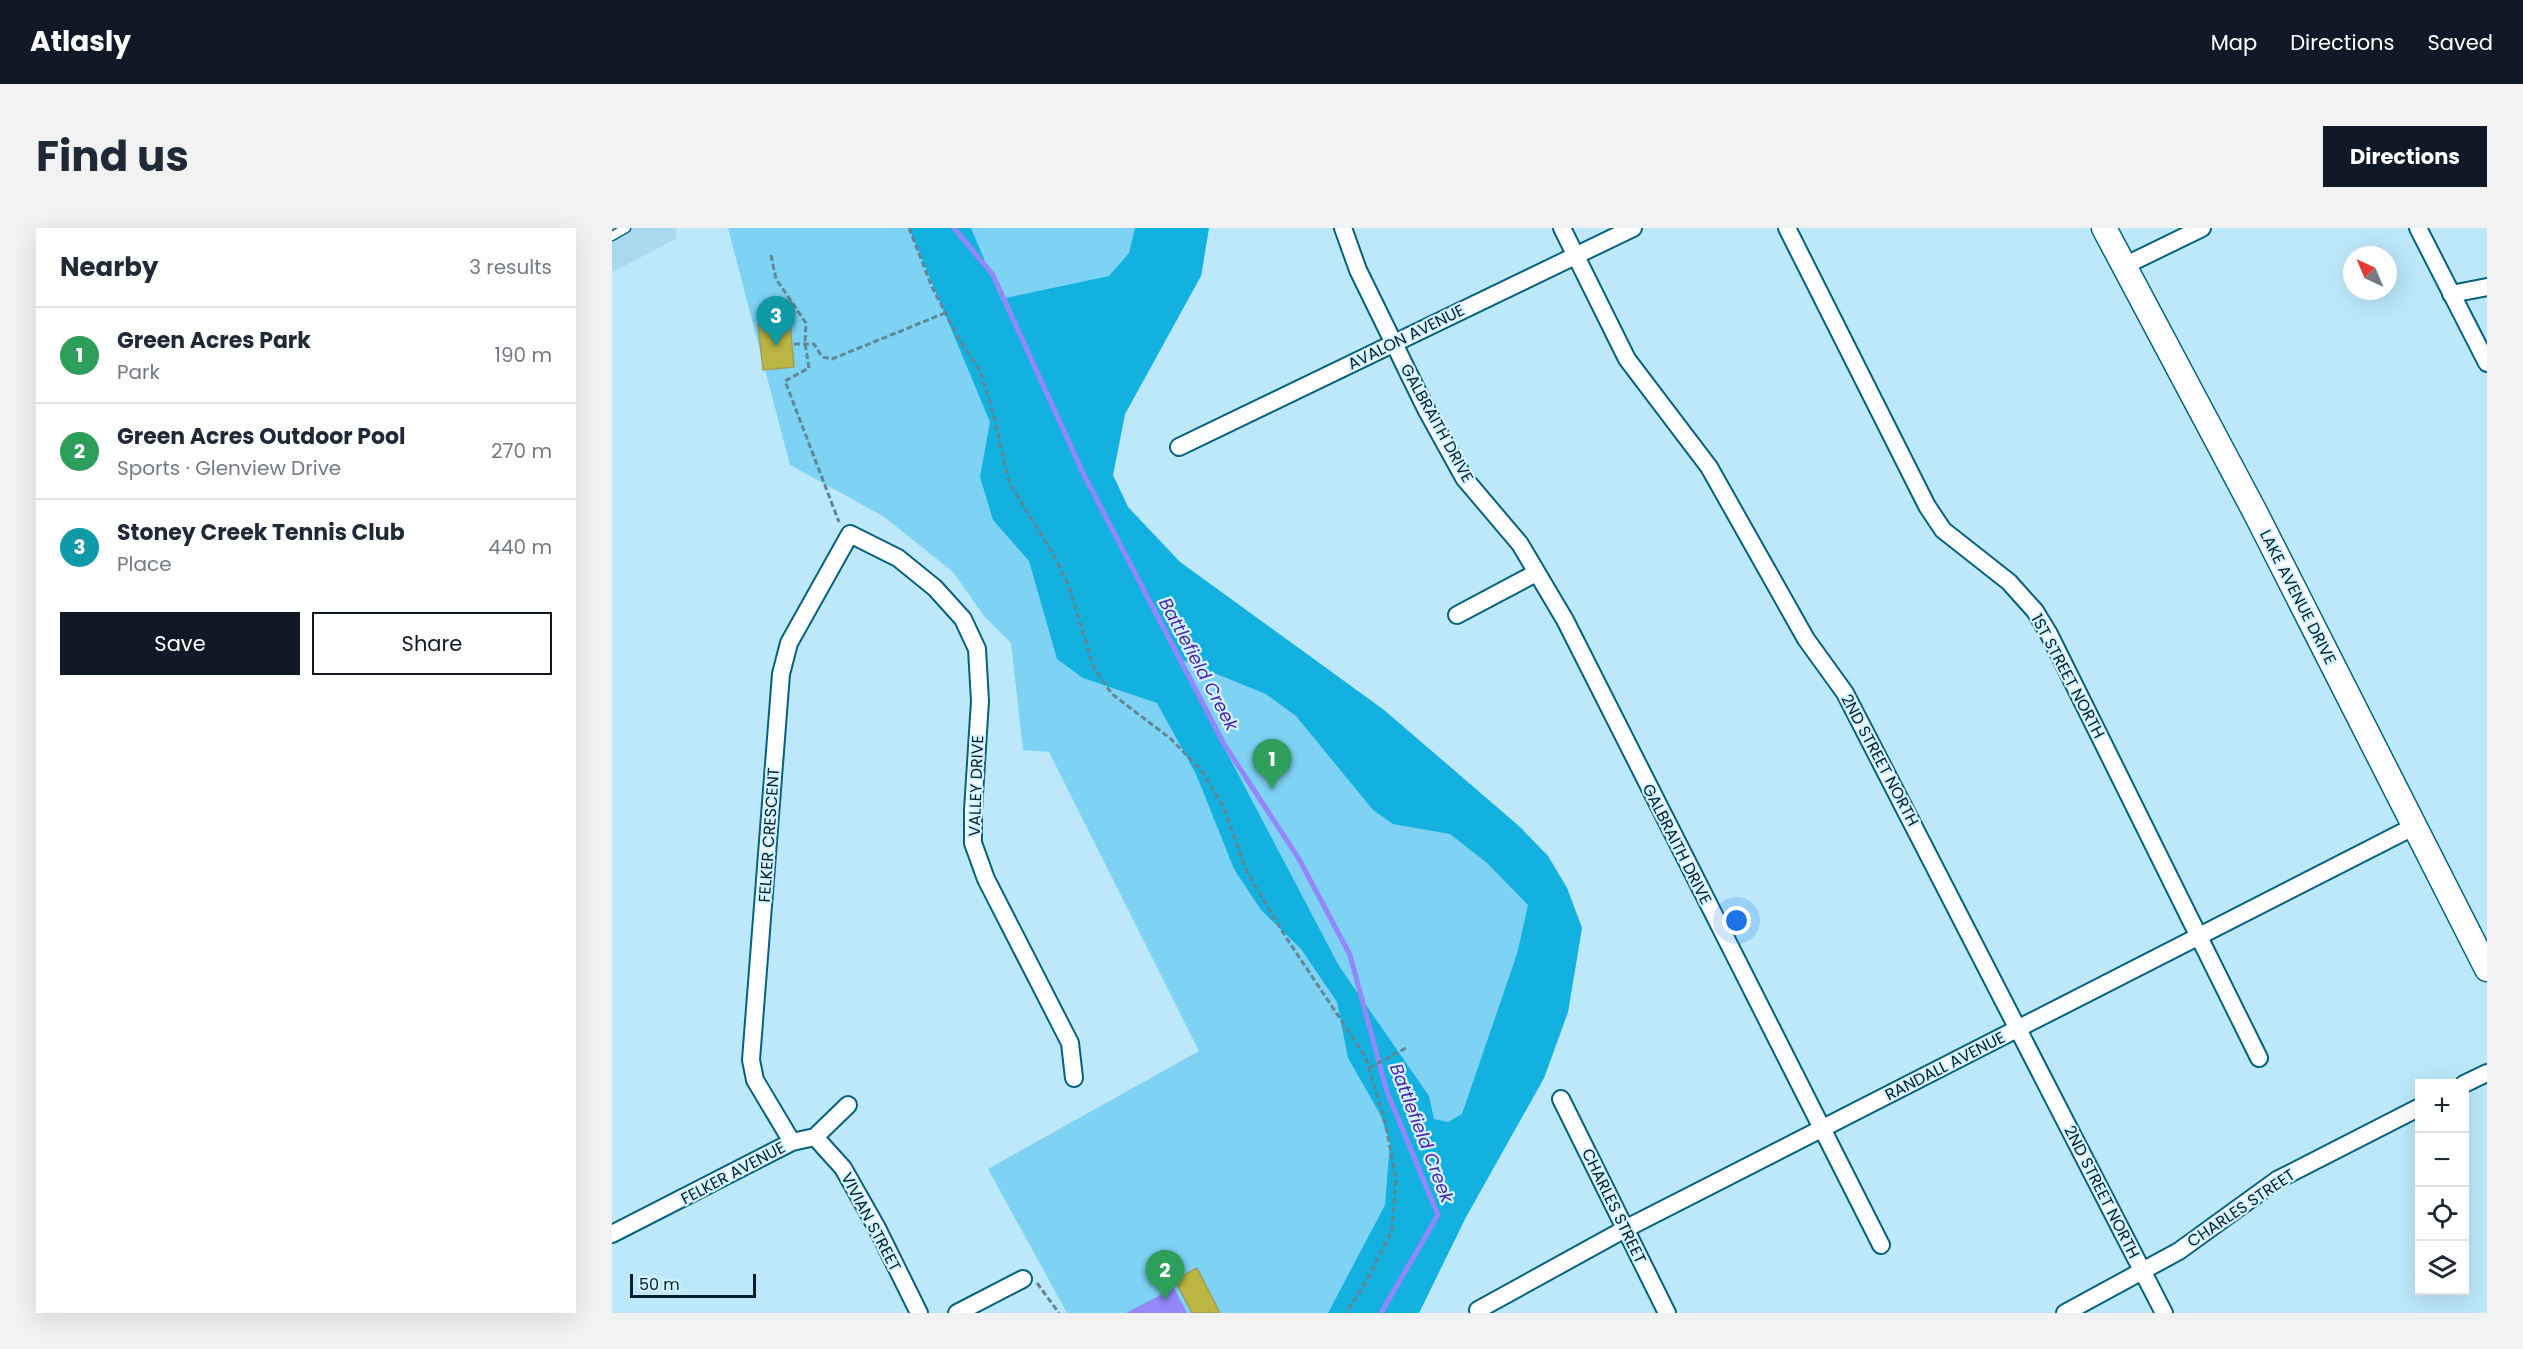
<!DOCTYPE html>
<meta charset="utf-8">
<style>
body{margin:0;font-family:Poppins,sans-serif;background:#f2f2f3;color:#1f2937}
.controls{position:absolute;right:18px;bottom:18px;display:grid;overflow:hidden;border-radius:0px;box-shadow:0 6px 24px #0002}
.controls button{width:54px;height:54px;display:grid;place-items:center;padding:0;border:0;border-bottom:2px solid #e0e1e3;background:#fff;color:#1f2937;font:30px sans-serif}
.compass{position:absolute;left:1731px;top:18px;width:54px;height:54px;border-radius:50%;background:#fff;box-shadow:0 6px 24px #0002;rotate:316deg}
.scale{position:absolute;left:18px;bottom:15px;width:126px;box-sizing:border-box;padding-left:6px;border:3px solid #001f2a;border-top:0;font-size:16px;line-height:21px;white-space:nowrap;color:#001f2a;-webkit-text-stroke:4px #d5f2ff;paint-order:stroke}
.you{position:absolute;left:1125px;top:693px;width:21px;height:21px;margin:-15px;border:4px solid #fff;border-radius:50%;background:#1a73e8;box-shadow:0 0 0 9px #1a73e833}
.badge{display:grid;place-items:center;width:39px;height:39px;border-radius:50%;background:#111827;color:#fff;font-size:20px;font-weight:700}
.pin{position:absolute;translate:-50% -50px;filter:drop-shadow(0 2px 3px #0008)}
.pin::after{content:'';position:absolute;top:32px;width:21px;height:18px;background:inherit;clip-path:polygon(0 0,100% 0,50% 100%)}
.list{margin:0;padding:0;list-style:none}
h2{display:flex;justify-content:space-between;align-items:center;height:78px;margin:0;padding:0 24px;font-size:26px}
h2 small{font-size:20px;font-weight:400;color:#747a83}
.list li{display:grid;grid-template-columns:39px 1fr auto;gap:18px;align-items:center;box-sizing:border-box;height:96px;padding:0 24px;border-top:2px solid #e0e1e3}
.list b{display:block;font-size:22px;white-space:nowrap}
.list p{margin:0;font-size:20px;white-space:nowrap;color:#747a83}
.list em{font-size:20px;font-style:normal;color:#747a83}
.actions{display:flex;gap:12px;padding:18px 24px}
.actions a{flex:1;padding:14px 0;border:2px solid #111827;border-radius:0px;text-align:center;font-size:21px;color:#111827}
.actions .main{background:#111827;color:#fff}
.icon{flex:none;width:33px;height:33px;fill:none;stroke:currentColor;stroke-width:2;stroke-linecap:round;stroke-linejoin:round}
.map{position:relative;flex:none;width:1875px;height:1085px;overflow:hidden;border-radius:0px}
header{display:flex;align-items:center;gap:36px;box-sizing:border-box;height:84px;padding:0 30px;background:#111827;color:#fff}
header strong{font-size:28px}
nav{display:flex;gap:33px;margin-inline-start:auto;font-size:21px}
.intro{display:flex;align-items:center;justify-content:space-between;box-sizing:border-box;height:144px;padding:0 36px}
h1{margin:0;font-size:42px}
.button{padding:15px 27px;border-radius:0px;background:#111827;color:#fff;font-size:21px;font-weight:700}
main{display:flex;gap:36px;padding:0 36px}
aside{flex:1;background:#fff;border-radius:0px;box-shadow:0 6px 24px #0002}
.map>svg:first-child{display:block}
.built{fill:#a9d9ee}
.green{fill:#7ed2f4}
.forest{fill:#13b1e0;fill-rule:evenodd}
.water{fill:#9387fa}
.lines{fill:none;stroke-linecap:round;stroke-linejoin:round}
.stream{stroke:#9387fa;stroke-width:5}
.building{fill:#bbb544;stroke:#a19e5c;stroke-width:1.5}
.lane-casing{stroke:#04627e;stroke-width:11}
.street-casing{stroke:#04627e;stroke-width:20}
.secondary-casing{stroke:#04627e;stroke-width:27}
.path{stroke:#618795;stroke-width:3;stroke-dasharray:6 3;stroke-linecap:butt}
.lane{stroke:#fff;stroke-width:8}
.street{stroke:#fff;stroke-width:16}
.secondary{stroke:#fff;stroke-width:24}
.labels{text-anchor:middle;dominant-baseline:central;stroke-width:4.5;stroke-linejoin:round;paint-order:stroke}
.street-label{font-size:16px;fill:#001f2a;stroke:#d5f2ff}
.water-label{font-size:18px;font-style:italic;fill:#4926ac;stroke:#d5f2ff}
</style>
<header>
<strong>Atlasly</strong>
<nav><a>Map</a><a>Directions</a><a>Saved</a></nav>
</header>
<div class="intro"><h1>Find us</h1><a class="button">Directions</a></div>
<main>
<aside>
<h2>Nearby<small>3 results</small></h2>
<ul class="list">
<li><span class="badge" style="background:#2e9e5b">1</span><div><b>Green Acres Park</b><p>Park</p></div><em>190 m</em></li>
<li><span class="badge" style="background:#2e9e5b">2</span><div><b>Green Acres Outdoor Pool</b><p>Sports · Glenview Drive</p></div><em>270 m</em></li>
<li><span class="badge" style="background:#0f9aa8">3</span><div><b>Stoney Creek Tennis Club</b><p>Place</p></div><em>440 m</em></li>
</ul>
<div class="actions"><a class="main">Save</a><a>Share</a></div>
</aside>
<div class="map">
<svg width="1875" height="1085" viewBox="0 0 1875 1085">
<rect width="100%" height="100%" fill="#bce8fa"/>
<path class="built" d="M0,0H65L64,11L0,44Z"/>
<path class="green" d="M116,0H597L589,48L513,186L501,247L516,279L568,334L772,482L908,599L936,628L955,660L970,700L956,784L932,850L854,989L807,1085H455L376,941L587,823L437,524L411,522L399,415L372,388L341,344L271,288L178,237Z"/>
<path class="forest" d="M297,0H359L389,71L497,48L517,25L523,0H597L589,48L513,186L501,247L516,279L568,334L772,482L908,599L936,628L955,660L970,700L956,784L932,850L854,989L807,1085H716L773,977L778,914L768,886L736,830L725,774L689,721L649,682L622,641L584,546L545,475L471,450L445,431L417,333L381,292L368,249L378,194ZM565,430L654,466L684,488L761,582L781,596L838,606L875,635L916,677L905,726L850,886L836,894L822,891L817,868L727,738Z"/>
<path class="water" d="M562,1060L575,1085H514Z"/>
<g class="lines">
<path class="stream" d="M342,0L381,47L472,247L612,516L687,631L738,727L775,864L826,987L769,1085"/>
</g>
<g class="building">
<path d="M178,94L182,139L151,142L146,96Z"/>
<path d="M585,1040L608,1085H580L563,1052Z"/>
</g>
<g class="lines">
<g class="lane-casing">
<path id="lane" d="M0,8L14,0"/>
</g>
<g class="street-casing">
<g id="street">
<path d="M731,0L746,42L815,183L852,250L908,316L953,392L1269,1017"/>
<path d="M950,0L1015,131L1097,239L1194,411L1233,465L1552,1085"/>
<path d="M1175,0L1315,278L1331,302L1397,354L1423,383L1437,406L1647,830"/>
<path d="M1806,0L1875,135"/>
<path d="M1512,38L1590,0"/>
<path d="M1839,66L1875,59"/>
<path d="M567,219L1021,0"/>
<path d="M845,387L924,345"/>
<path d="M1852,856L1875,845"/>
<path d="M949,871L1055,1085"/>
<path d="M203,909L231,940L265,1000L307,1085"/>
<path d="M180,914L143,852L139,832L169,446L177,415L238,306L286,330L323,360L351,391L365,421L368,473L361,582V615L374,651L458,815L462,850"/>
<path d="M0,1006L180,914L203,909L236,877"/>
<path d="M866,1082L1013,1001L1803,598"/>
<path d="M345,1085L411,1051"/>
<path d="M1453,1085L1567,1023L1665,952L1808,879"/>
</g>
</g>
<g class="secondary-casing">
<path id="secondary" d="M1492,0L1644,286L1875,741"/>
</g>
<g class="path">
<path d="M297,0L320,59L347,111L368,143L382,188L397,254L440,324L456,356L482,440L500,466L559,511L589,542L611,578L635,644L675,711L753,828L773,893L784,950L780,1002L754,1054L734,1085"/>
<path d="M159,27L164,51L194,95L193,115L197,140L173,153L227,294"/>
<path d="M167,90L180,74"/>
<path d="M182,116H202L210,129L220,131L333,85"/>
<path d="M757,840L794,820"/>
<path d="M425,1055L447,1085"/>
</g>
<use href="#lane" class="lane"/>
<use href="#street" class="street"/>
<use href="#secondary" class="secondary"/>
</g>
<g class="labels">
<g class="street-label">
<text transform="translate(794 109) rotate(-26)">AVALON AVENUE</text>
<text transform="translate(825 195) rotate(61)">GALBRAITH DRIVE</text>
<text transform="translate(1686 369) rotate(63)">LAKE AVENUE DRIVE</text>
<text transform="translate(1456 448) rotate(62)">1ST STREET NORTH</text>
<text transform="translate(1268 532) rotate(62)">2ND STREET NORTH</text>
<text transform="translate(364 558) rotate(-88)">VALLEY DRIVE</text>
<text transform="translate(157 607) rotate(-86)">FELKER CRESCENT</text>
<text transform="translate(1065 616) rotate(63)">GALBRAITH DRIVE</text>
<text transform="translate(1333 838) rotate(-27)">RANDALL AVENUE</text>
<text transform="translate(121 945) rotate(-28)">FELKER AVENUE</text>
<text transform="translate(1490 964) rotate(63)">2ND STREET NORTH</text>
<text transform="translate(1002 978) rotate(64)">CHARLES STREET</text>
<text transform="translate(1629 980) rotate(-34)">CHARLES STREET</text>
<text transform="translate(259 994) rotate(62)">VIVIAN STREET</text>
</g>
<g class="water-label">
<text transform="translate(587 436) rotate(62)">Battlefield Creek</text>
<text transform="translate(810 905) rotate(69)">Battlefield Creek</text>
</g>
</g>
</svg>
<div class="controls">
<button>+</button>
<button>−</button>
<button><svg class="icon" aria-label="locate" viewBox="0 0 24 24"><circle cx="12" cy="12" r="6"/><path d="M12 2v4M12 18v4M2 12h4M18 12h4"/></svg></button>
<button><svg class="icon" aria-label="layers" viewBox="0 0 24 24"><path d="M12 4l9 5-9 5-9-5zM3 14l9 5 9-5"/></svg></button>
</div>
<svg class="compass" viewBox="-18 -18 36 36"><path d="M0-13l5 13h-10z" fill="#e53935"/><path d="M0 13l5-13h-10z" fill="#747a83"/></svg>
<div class="scale">50 m</div>
<div class="you"></div>
<div class="pin badge" style="left:660px;top:561px;background:#2e9e5b">1</div>
<div class="pin badge" style="left:553px;top:1072px;background:#2e9e5b">2</div>
<div class="pin badge" style="left:164px;top:118px;background:#0f9aa8">3</div>
</div>
</main>
